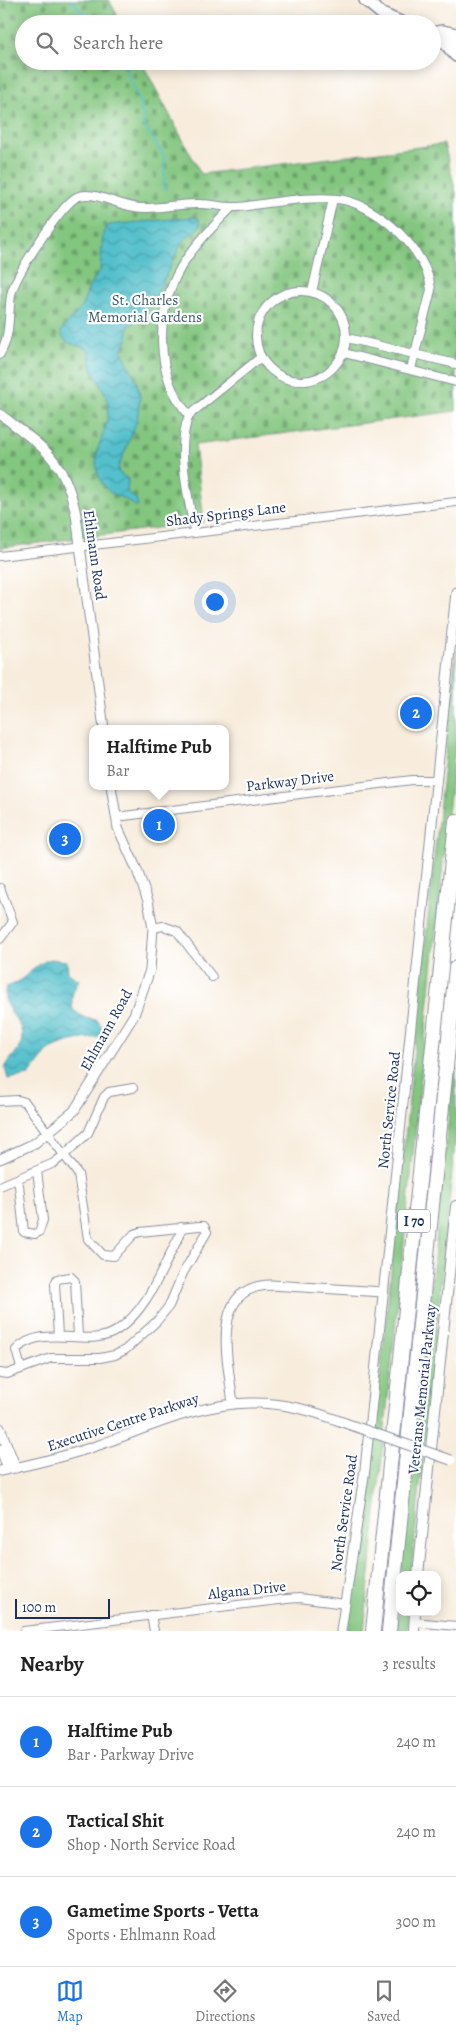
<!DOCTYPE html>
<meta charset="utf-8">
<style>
body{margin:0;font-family:Alegreya,serif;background:#f6f6f6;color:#222}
.controls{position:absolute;right:15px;bottom:15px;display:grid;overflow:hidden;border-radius:10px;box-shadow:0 2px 12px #0003}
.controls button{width:45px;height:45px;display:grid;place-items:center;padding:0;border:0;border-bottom:1px solid #e0e0e0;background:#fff;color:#222;font:25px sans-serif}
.scale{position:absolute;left:15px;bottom:12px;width:95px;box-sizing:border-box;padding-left:5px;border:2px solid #1b2f5e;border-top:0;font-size:14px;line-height:18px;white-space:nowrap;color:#1b2f5e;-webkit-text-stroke:4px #fff;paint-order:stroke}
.you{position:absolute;left:214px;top:601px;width:18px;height:18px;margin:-12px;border:4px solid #fff;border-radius:50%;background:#1a73e8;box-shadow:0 0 0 8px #1a73e833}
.badge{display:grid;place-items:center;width:32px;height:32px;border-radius:50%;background:#1a73e8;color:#fff;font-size:16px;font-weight:700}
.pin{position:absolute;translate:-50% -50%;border:2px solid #fff;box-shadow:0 1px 5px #0006}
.popup{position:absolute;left:89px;top:725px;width:140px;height:65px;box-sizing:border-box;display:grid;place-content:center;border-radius:10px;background:#fff;filter:drop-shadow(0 1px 4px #0005);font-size:16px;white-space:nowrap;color:#767676}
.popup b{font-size:19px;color:#222}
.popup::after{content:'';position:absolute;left:50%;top:100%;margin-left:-10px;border:10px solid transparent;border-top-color:#fff}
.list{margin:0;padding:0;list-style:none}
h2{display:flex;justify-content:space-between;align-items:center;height:65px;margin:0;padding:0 20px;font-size:21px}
h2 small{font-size:16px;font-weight:400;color:#767676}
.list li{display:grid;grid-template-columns:32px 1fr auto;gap:15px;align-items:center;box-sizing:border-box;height:90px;padding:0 20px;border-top:1px solid #e0e0e0}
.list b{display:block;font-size:19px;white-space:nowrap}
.list p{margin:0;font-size:16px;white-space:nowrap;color:#767676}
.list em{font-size:16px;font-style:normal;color:#767676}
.icon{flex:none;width:28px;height:28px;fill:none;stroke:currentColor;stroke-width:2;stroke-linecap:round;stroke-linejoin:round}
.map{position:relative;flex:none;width:456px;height:1631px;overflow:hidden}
.search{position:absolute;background:#fff;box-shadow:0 2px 12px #0003;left:15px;right:15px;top:15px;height:55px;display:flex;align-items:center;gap:12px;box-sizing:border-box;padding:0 18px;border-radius:28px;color:#767676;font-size:19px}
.sheet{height:335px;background:#fff}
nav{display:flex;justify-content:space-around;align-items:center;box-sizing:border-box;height:70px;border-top:1px solid #e0e0e0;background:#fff;font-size:14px;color:#767676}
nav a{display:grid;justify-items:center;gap:2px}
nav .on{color:#1a73e8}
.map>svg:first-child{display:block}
.grass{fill:#83c67f;stroke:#4f7a6e}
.cemetery{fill:url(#cemetery-stones);stroke:#4f7a6e}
.water{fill:url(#water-waves);stroke:#377894}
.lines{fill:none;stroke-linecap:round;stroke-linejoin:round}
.stream{stroke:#53c0cb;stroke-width:2}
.minor-casing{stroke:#8a8e9e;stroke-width:10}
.tertiary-casing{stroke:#8a8e9e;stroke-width:11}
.secondary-casing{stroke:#8a8e9e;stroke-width:12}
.primary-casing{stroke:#8a8e9e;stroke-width:14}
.motorway-casing{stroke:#8a8e9e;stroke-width:16}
.minor{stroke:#fff;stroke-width:8}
.tertiary{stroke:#fff;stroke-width:9}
.secondary{stroke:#fff;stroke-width:10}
.primary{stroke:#fff;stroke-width:11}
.motorway{stroke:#fff;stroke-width:14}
.tertiary-bridge-casing{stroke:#8a8e9e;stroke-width:11;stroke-linecap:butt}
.tertiary-bridge{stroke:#fff;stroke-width:9}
.labels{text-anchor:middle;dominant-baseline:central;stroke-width:4.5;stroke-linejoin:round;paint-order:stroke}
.shield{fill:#fff;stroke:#5f6d8e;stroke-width:1}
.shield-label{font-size:14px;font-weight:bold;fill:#1b2f5e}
.park-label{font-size:15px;fill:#3a5c68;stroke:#fff}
.street-label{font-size:15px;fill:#1b2f5e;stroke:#fff}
</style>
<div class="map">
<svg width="456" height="1631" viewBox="0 0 456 1631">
<defs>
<pattern id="cemetery-stones" width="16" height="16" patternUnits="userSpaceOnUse" patternTransform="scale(1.25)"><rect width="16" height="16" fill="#83c67f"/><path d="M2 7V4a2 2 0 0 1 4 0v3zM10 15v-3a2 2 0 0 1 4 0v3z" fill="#6aa16b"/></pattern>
<pattern id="water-waves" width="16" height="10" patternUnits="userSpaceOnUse" patternTransform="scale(1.25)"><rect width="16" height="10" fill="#53c0cb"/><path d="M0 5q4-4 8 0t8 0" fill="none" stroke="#449ca8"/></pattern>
</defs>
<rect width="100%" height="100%" fill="#fff"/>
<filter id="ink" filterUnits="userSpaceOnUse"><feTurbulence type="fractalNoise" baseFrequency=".02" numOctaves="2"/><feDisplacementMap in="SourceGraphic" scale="10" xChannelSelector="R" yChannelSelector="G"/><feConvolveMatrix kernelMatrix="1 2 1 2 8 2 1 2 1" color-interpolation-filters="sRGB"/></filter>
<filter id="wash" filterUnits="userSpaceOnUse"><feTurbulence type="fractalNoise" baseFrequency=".0096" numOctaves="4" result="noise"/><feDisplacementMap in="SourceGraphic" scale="20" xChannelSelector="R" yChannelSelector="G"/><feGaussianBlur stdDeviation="1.12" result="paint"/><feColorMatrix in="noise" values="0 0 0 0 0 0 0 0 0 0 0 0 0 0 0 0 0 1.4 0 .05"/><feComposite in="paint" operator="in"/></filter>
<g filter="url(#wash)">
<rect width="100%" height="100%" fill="#f8eddd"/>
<g class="grass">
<path d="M456,650V737L364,1631H347L381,1367Z"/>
<path d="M456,1047V1133L411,1575H401Z"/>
<path d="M400,1593V1612H408L407,1631H397Z"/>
</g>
<path class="cemetery" d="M0,0H109L122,24H24V61H141L201,174L444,144L456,193V411L195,445L204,522L0,548Z"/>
<g class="water">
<path d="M193,217L199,219L200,225C195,233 186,236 181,245C165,272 156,310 128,327L127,340L122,351L137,382L140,397L137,421L118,468L119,473L128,479L127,492L136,499L138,506L136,507C127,497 111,497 104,486C84,456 109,436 108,408C107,391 98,383 92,368C90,362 90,356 88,350C78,343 63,347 61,331L81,308L90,285L100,271L103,233L109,225Z"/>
<path d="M51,959L67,961L68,973L79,980C73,991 70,997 73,1010L85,1018L97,1020L107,1033V1037C88,1038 62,1039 47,1053C40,1060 35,1068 29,1075L8,1079L5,1068C10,1057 22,1050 22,1037C22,1016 0,1011 6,987C24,983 33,964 51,959Z"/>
</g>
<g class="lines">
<g class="stream">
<path d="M71,0L83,13L88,24"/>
<path d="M123,61L141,106L144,125L164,156L165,189"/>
</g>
</g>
</g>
<g filter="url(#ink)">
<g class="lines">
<g class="minor-casing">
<g id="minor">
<circle cx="301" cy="336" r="45"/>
<path d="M312,292L333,199"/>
<path d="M347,338L456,364"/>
<path d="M344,353L456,382"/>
<path d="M0,354C11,335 8,316 11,295C15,275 58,210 75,198C92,187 121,209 144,208C163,208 182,203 201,204C214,204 225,208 238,207C267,204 316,194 344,200C381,208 428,252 431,290L411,369"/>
<path d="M189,415C154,375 155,312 181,267C194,245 214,226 231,208"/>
<path d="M194,532C189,495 175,450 189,415L261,357"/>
<path d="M0,556L456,502"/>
<path d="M116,817L412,780H437"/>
<path d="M0,888L13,922L0,939"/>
<path d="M153,928L163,926L177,931L212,977"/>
<path d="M0,1101L18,1100L25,1102L78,1174L88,1239L103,1255L114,1256L134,1234L140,1232L199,1226H204L207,1232L183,1273L169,1306L157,1321L125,1350L115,1355L100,1358H51L7,1374L0,1373"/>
<path d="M16,1180L19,1185L24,1232L35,1234L39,1232L43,1220L37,1171"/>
<path d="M0,1186L54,1163L64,1155L88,1133L104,1097L109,1092L133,1088"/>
<path d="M58,1336L55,1284L57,1279L71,1277L75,1281L78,1336"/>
<path d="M21,1368L16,1350C43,1322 88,1349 116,1331C149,1309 161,1269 180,1235L181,1227"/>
<path d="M151,1615L154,1631"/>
<path d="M414,1622L456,1626"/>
<path d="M24,1631L287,1599L299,1598L345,1604"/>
</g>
</g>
<g class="tertiary-casing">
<g id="tertiary">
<path d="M0,414C42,447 65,458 76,515L104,729"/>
<path d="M0,1159L35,1143L74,1111L134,1015L150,970L153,928L148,901L137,870L118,828L111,786"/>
<path d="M233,1404C229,1364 207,1286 271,1285L383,1292"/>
<path d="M0,1428L16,1468"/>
<path d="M0,1449L8,1469"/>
<path d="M0,1471C34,1464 67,1456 99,1445C148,1428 197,1404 249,1403C283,1402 314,1411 345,1423"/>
<path d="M341,1631L365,1469L456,592"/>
</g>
</g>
<g class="secondary-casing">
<g id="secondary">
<path d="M418,1575L456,1206"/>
<path d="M414,1631L415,1612"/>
</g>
</g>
<g class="primary-casing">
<g id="primary">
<path d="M365,0L382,14L405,24"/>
<path d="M432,33L442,31L456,34"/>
<path d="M432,34L456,44"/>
<path d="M443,41L456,56"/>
</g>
</g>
<g class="motorway-casing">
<g id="motorway">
<path d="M373,1631L456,821"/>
<path d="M389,1631L456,968"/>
</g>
</g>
<use href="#minor" class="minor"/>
<use href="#tertiary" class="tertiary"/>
<use href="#secondary" class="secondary"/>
<use href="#primary" class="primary"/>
<use href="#motorway" class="motorway"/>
<g class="tertiary-bridge-casing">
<path id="tertiary-bridge" d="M345,1423L451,1460"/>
</g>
<use href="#tertiary-bridge" class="tertiary-bridge"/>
</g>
</g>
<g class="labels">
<rect class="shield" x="398" y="1209.5" width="32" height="23" rx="4"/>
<g class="shield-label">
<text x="414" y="1221">I 70</text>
</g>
<g class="park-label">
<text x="145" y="300">St. Charles<tspan x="145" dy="17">Memorial Gardens</tspan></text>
</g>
<g class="street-label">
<text transform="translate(226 514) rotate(-7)">Shady Springs Lane</text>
<text transform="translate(95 555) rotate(82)">Ehlmann Road</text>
<text transform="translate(290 781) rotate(-7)">Parkway Drive</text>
<text transform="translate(106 1030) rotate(-61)">Ehlmann Road</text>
<text transform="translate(389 1110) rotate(-84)">North Service Road</text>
<text transform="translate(422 1389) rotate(-84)">Veterans Memorial Parkway</text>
<text transform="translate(123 1422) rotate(-18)">Executive Centre Parkway</text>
<text transform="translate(344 1513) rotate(-82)">North Service Road</text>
<text transform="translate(247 1590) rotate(-6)">Algana Drive</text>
</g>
</g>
</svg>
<div class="controls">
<button><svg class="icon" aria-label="locate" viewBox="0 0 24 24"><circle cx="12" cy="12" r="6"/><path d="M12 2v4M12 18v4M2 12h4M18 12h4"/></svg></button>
</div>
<div class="scale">100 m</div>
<div class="you"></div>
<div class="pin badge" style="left:159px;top:825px">1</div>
<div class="popup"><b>Halftime Pub</b>Bar</div>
<div class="pin badge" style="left:416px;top:713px">2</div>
<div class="pin badge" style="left:65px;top:839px">3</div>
<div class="search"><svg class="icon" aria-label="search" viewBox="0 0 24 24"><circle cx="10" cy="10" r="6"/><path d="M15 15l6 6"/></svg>Search here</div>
</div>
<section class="sheet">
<h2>Nearby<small>3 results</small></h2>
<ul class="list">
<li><span class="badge">1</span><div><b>Halftime Pub</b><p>Bar · Parkway Drive</p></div><em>240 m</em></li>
<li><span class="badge">2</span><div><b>Tactical Shit</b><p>Shop · North Service Road</p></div><em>240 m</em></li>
<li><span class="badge">3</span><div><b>Gametime Sports - Vetta</b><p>Sports · Ehlmann Road</p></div><em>300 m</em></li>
</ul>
</section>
<nav>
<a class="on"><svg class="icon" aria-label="map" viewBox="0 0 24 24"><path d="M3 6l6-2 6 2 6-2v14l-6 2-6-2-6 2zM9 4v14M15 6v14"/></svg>Map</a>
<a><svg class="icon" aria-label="directions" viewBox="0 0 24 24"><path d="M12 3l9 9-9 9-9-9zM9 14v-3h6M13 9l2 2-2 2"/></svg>Directions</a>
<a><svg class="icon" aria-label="saved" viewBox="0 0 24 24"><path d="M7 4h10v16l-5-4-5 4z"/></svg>Saved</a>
</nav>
